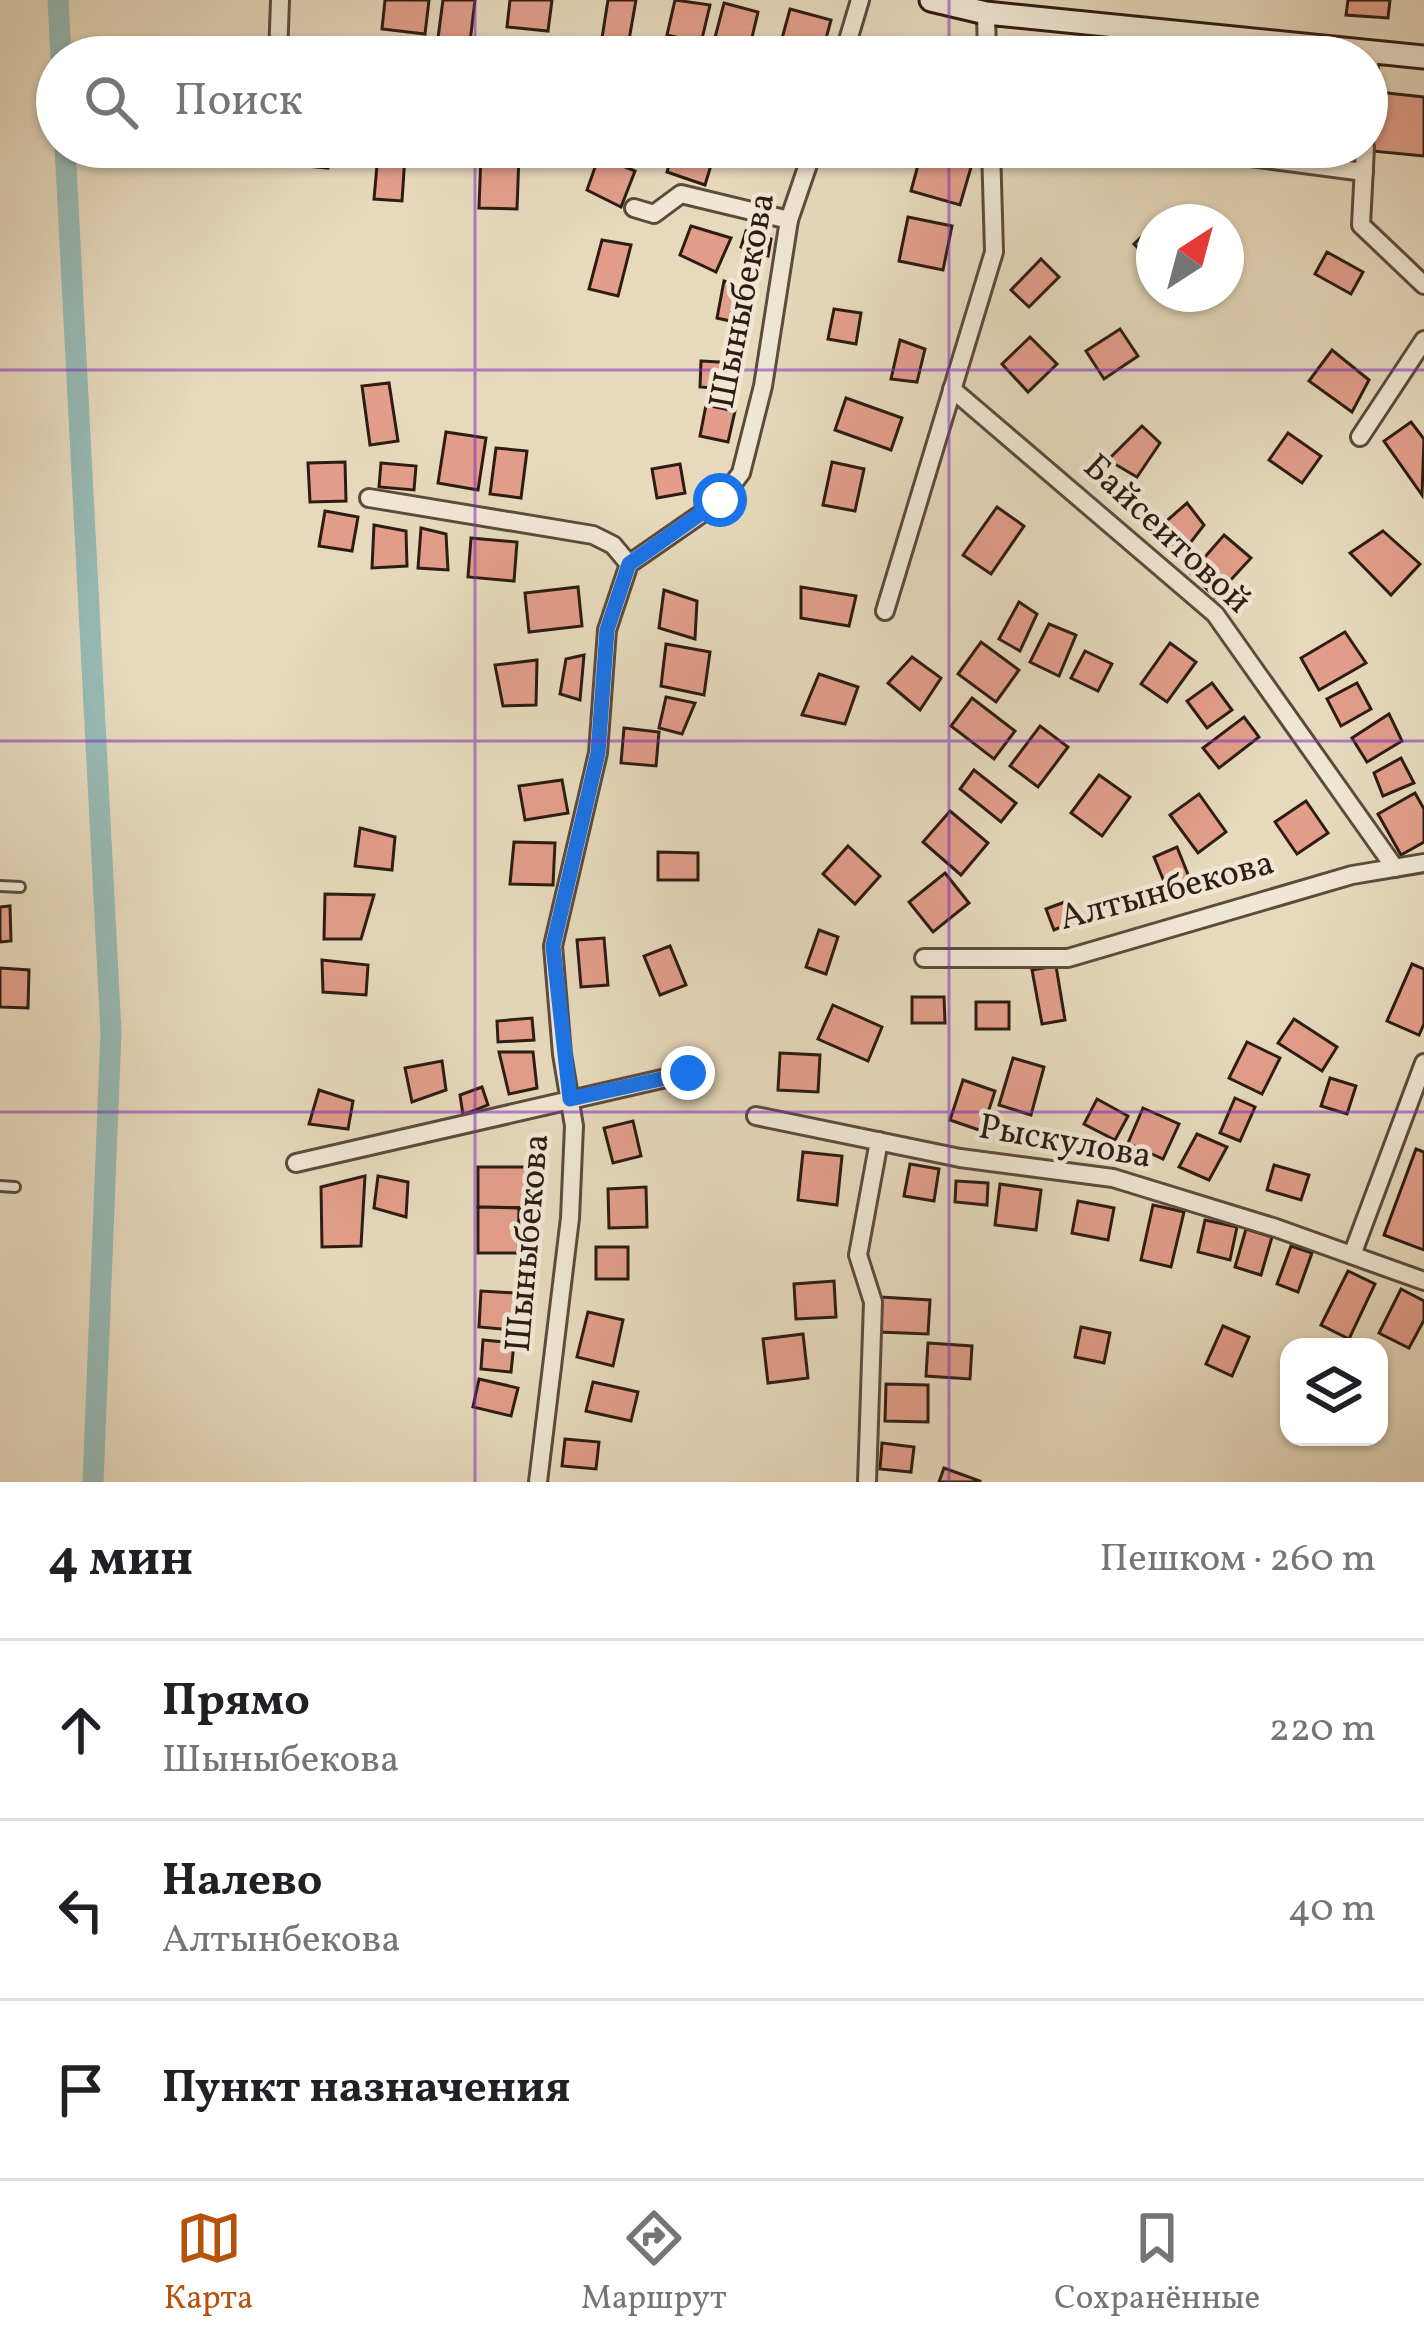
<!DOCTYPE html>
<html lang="ru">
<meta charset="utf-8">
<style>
body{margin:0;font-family:Vollkorn,serif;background:#f2f2f2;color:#202124}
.controls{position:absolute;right:36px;bottom:36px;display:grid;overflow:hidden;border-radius:24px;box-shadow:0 3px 9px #0004}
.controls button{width:108px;height:108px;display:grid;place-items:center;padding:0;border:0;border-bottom:3px solid #e0e0e0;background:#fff;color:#202124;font:60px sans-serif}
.compass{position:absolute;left:1136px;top:204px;width:108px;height:108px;border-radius:50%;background:#fff;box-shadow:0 3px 9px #0004;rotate:36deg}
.stop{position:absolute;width:36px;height:36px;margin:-27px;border:9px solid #1a73e8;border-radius:50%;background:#fff}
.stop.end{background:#1a73e8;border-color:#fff;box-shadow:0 3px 12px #0008}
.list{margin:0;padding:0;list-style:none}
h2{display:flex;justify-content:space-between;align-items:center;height:156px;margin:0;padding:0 48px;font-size:51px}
h2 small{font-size:39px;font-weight:400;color:#757577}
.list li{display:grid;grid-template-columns:78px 1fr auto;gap:36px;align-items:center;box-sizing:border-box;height:180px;padding:0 48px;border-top:3px solid #e0e0e0}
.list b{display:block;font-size:45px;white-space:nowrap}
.list p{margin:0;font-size:39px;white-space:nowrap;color:#757577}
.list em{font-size:39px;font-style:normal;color:#757577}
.icon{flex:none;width:66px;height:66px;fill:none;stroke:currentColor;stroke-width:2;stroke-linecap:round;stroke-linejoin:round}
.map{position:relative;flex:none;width:1424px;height:1482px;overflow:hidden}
.search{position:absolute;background:#fff;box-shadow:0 3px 9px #0004;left:36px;right:36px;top:36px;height:132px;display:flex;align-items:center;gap:30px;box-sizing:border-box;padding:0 42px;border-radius:66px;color:#757577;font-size:45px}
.sheet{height:696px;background:#fff}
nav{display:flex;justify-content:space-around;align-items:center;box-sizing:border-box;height:168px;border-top:3px solid #e0e0e0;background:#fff;font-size:33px;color:#757577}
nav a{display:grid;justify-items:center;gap:6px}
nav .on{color:#b45309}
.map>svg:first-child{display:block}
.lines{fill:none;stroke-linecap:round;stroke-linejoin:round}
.canal{stroke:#97bab5;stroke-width:21}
.building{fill:#e29e8a;stroke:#2e1c13;stroke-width:3}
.lane-casing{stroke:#5c4b3d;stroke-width:14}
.street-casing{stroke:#5c4b3d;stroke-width:22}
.secondary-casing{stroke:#2e1c13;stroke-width:27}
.lane{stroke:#efe6d3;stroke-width:8}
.street{stroke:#efe6d3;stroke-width:16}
.secondary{stroke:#efe6d3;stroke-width:21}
.route{stroke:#1a73e8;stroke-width:15}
.grid{fill:none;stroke:#7b2cbf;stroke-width:3;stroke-opacity:0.55}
.labels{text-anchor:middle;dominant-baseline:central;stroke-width:9;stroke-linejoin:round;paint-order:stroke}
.street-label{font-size:36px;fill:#2e1c13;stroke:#efe6d3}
</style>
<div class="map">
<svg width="1424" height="1482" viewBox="0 0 1424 1482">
<rect width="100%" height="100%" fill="#e6d9bc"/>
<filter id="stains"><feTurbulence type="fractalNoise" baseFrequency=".00167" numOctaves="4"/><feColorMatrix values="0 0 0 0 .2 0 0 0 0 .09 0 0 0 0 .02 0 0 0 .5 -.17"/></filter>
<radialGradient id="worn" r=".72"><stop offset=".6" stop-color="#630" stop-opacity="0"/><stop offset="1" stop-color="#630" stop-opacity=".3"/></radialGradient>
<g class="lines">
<g class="canal">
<path d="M58,0L61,57"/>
<path d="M65,147L111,1032L93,1482"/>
</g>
</g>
<g class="building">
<path d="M385,0H429L425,34L382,29Z"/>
<path d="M443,0H475L470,42L438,38Z"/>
<path d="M510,0H552L548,31L507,27Z"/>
<path d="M608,0H636L626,57H599Z"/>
<path d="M675,0L710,5L701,43L667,35Z"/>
<path d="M1348,0H1390L1388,18L1346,15Z"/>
<path d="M724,3L758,12L748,54L713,45Z"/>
<path d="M790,9L831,20L821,57H777Z"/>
<path d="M1378,92L1424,97V156L1372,151Z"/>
<path d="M295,147H329L328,168L294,165Z"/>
<path d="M674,147H698L715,152L705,185L667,172Z"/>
<path d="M922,150L972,164L960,205L911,191Z"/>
<path d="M378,154L405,156L402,201L374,199Z"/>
<path d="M481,154L519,155L517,209L479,208Z"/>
<path d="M599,156L635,171L621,207L587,190Z"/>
<path d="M908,217L952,226L943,270L899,261Z"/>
<path d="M1154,225V258L1151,261L1134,244Z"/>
<path d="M691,226L731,238L716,272L680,255Z"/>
<path d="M746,231L771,239L768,256L741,247Z"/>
<path d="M602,240L631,245L618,296L589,289Z"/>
<path d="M1327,252L1363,272L1351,294L1315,274Z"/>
<path d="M1041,259L1059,277L1029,307L1011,290Z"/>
<path d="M724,281L755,290L748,325L717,318Z"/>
<path d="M834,309L861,313L856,344L828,339Z"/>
<path d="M1120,329L1138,356L1104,379L1086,351Z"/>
<path d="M1030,337L1057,364L1028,392L1002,364Z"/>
<path d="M900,340L925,349L917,382L891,379Z"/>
<path d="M1332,350L1369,380L1352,412L1309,381Z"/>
<path d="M701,361L737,363L735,390L700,387Z"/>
<path d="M389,383L398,441L370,445L362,386Z"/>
<path d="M846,398L902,418L891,450L835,430Z"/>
<path d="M706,405L735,411L728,442L700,436Z"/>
<path d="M1411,422L1424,439L1422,495L1384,441Z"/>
<path d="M1142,426L1160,443L1137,477L1108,460Z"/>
<path d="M446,432L486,438L478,490L438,483Z"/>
<path d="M1288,433L1321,456L1302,483L1269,460Z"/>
<path d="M496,448L527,451L521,498L490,494Z"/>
<path d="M345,462L346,501L310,502L308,463Z"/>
<path d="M832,462L864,469L855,511L823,505Z"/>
<path d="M381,463L416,466L414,490L379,487Z"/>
<path d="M680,464L685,493L657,498L652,469Z"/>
<path d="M1187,503L1204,525L1178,559L1154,532Z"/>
<path d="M997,507L1024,526L991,574L963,555Z"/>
<path d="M325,511L358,517L352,551L319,546Z"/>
<path d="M374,525L406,531L407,566L372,568Z"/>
<path d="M421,528L446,534L448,570L418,568Z"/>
<path d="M1383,531L1420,564L1391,595L1350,553Z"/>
<path d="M1224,535L1251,558L1215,597L1191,573Z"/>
<path d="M471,538L517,542L514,581L468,577Z"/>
<path d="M578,587L582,626L529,632L525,593Z"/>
<path d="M801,587L856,596L849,626L801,618Z"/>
<path d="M664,590L697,601L695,639L659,628Z"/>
<path d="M1019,602L1037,614L1020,651L999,639Z"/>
<path d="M1049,624L1076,635L1059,676L1030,662Z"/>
<path d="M1345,632L1366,663L1319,690L1301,658Z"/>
<path d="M981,642L1019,670L996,702L958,674Z"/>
<path d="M1170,643L1196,662L1167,702L1141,684Z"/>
<path d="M666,644L710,652L704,695L661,686Z"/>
<path d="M1085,651L1112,664L1098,691L1071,678Z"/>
<path d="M584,655L580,700L560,694L566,659Z"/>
<path d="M912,657L941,678L920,710L888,683Z"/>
<path d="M537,660L536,705L503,706L495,665Z"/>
<path d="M819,674L858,687L845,724L802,715Z"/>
<path d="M1212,683L1232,710L1207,728L1187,701Z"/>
<path d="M1357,683L1371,709L1341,726L1327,699Z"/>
<path d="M666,697L695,703L682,734L659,728Z"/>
<path d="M972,698L1015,731L994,759L951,726Z"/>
<path d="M1389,714L1402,741L1367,762L1352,738Z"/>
<path d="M1244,717L1259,737L1219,768L1203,748Z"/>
<path d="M1040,726L1068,747L1038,787L1010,766Z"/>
<path d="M624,728L659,732L656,766L621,763Z"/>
<path d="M1401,758L1414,783L1383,796L1374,773Z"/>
<path d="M974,770L1016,803L1001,822L960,789Z"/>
<path d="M1099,775L1130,797L1102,836L1071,813Z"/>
<path d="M562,780L568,813L525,820L519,786Z"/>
<path d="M1415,793L1424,809V842L1401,855L1378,814Z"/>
<path d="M1199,794L1226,832L1198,853L1170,815Z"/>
<path d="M1306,801L1328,833L1297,854L1275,822Z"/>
<path d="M950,811L988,843L961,875L923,842Z"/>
<path d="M360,828L395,837L392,870L355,866Z"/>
<path d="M514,842L555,843L553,885L510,884Z"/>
<path d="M848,846L880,876L855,904L823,874Z"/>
<path d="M1177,847L1193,887L1170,896L1154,857Z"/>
<path d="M658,852L698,853V880H658Z"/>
<path d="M945,873L969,903L933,932L909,902Z"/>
<path d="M325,894L374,895L361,939H324Z"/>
<path d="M1070,900L1078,920L1054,930L1046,909Z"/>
<path d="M10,906L11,941L0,942V907Z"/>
<path d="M819,930L838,937L826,974L806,967Z"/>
<path d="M604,938L608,985L581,987L577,940Z"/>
<path d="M670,946L686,985L660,995L644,956Z"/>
<path d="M322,960L368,965L366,995L323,992Z"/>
<path d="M1412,964L1424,969V1024L1419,1035L1387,1021Z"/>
<path d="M1056,966L1065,1020L1042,1024L1032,970Z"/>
<path d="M0,968L29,970L28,1008L0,1007Z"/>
<path d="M912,997H944L945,1023H912Z"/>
<rect x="976" y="1002" width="33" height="27"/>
<path d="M833,1005L882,1027L868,1061L818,1039Z"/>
<path d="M532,1018L534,1040L498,1042L497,1021Z"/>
<path d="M1294,1019L1337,1047L1322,1071L1278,1043Z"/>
<path d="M1247,1042L1280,1058L1262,1094L1229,1078Z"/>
<path d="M499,1052H533L537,1088L509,1094Z"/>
<path d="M780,1053L820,1055L818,1092L778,1090Z"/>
<path d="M1013,1058L1044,1067L1031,1115L999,1105Z"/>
<path d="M442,1061L446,1090L412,1102L405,1068Z"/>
<path d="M1330,1078L1356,1086L1347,1114L1321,1106Z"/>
<path d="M963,1080L995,1091L982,1131L950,1120Z"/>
<path d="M482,1087L488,1105L463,1115L460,1095Z"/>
<path d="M319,1090L353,1101L348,1129L309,1124Z"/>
<path d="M1235,1098L1255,1107L1240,1141L1220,1133Z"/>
<path d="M1097,1099L1128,1116L1115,1140L1084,1124Z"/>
<path d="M1143,1108L1179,1124L1163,1159L1128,1143Z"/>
<path d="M633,1121L641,1156L613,1163L604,1128Z"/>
<path d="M1197,1134L1227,1147L1209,1180L1179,1167Z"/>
<path d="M1416,1149L1424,1152V1250L1384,1235Z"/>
<path d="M803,1152L842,1156L837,1205L798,1200Z"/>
<path d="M910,1164L939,1169L934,1201L904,1196Z"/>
<path d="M1274,1165L1309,1175L1301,1200L1267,1190Z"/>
<path d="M478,1167H539L538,1208L478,1207Z"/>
<path d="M365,1176L361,1246L322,1247L321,1187Z"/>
<path d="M378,1176L408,1182L406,1217L374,1208Z"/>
<path d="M956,1181L988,1183L987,1205L955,1202Z"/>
<path d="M1000,1184L1041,1190L1036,1230L995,1225Z"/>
<path d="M646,1187L647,1227L609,1228L608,1189Z"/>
<path d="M1078,1201L1114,1208L1108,1240L1072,1233Z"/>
<path d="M1153,1205L1184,1212L1171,1267L1141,1260Z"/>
<path d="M478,1207L519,1208L518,1253H478Z"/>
<path d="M1205,1220L1237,1227L1230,1260L1198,1252Z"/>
<path d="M1246,1229L1272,1237L1261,1275L1235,1267Z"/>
<path d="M1291,1246L1312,1253L1298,1292L1277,1284Z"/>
<rect x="596" y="1247" width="32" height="32"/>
<path d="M1348,1271L1375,1284L1349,1339L1321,1325Z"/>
<path d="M834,1281L836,1317L796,1319L794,1284Z"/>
<path d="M1401,1289L1424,1301V1320L1409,1348L1379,1333Z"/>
<path d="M481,1291L515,1293L513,1330L479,1327Z"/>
<path d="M880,1297L930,1300L928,1334L879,1332Z"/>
<path d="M588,1312L623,1320L613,1366L577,1357Z"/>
<path d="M1223,1326L1249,1337L1232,1376L1206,1364Z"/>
<path d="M1081,1327L1110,1333L1104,1363L1075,1357Z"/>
<path d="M803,1334L808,1378L768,1383L763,1339Z"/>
<path d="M483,1340L514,1343L511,1372L481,1369Z"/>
<path d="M928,1343L972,1346L970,1379L926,1376Z"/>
<path d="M479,1379L518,1388L511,1416L473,1407Z"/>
<path d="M593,1382L638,1392L631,1421L586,1411Z"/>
<path d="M886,1384L928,1385V1422L885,1421Z"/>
<path d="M565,1439L599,1442L596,1469L562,1466Z"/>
<path d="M882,1443L914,1447L911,1472L880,1469Z"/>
<path d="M944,1468L980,1481V1482H939Z"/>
</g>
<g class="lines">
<g class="lane-casing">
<g id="lane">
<path d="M0,886L20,887"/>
<path d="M0,1186L15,1187"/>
</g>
</g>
<g class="street-casing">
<g id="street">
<path d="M986,13L987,57"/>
<path d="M278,57L280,0"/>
<path d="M843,57L860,0"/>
<path d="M1181,57L1184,32"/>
<path d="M1367,104L1370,51"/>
<path d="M1206,147L1212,152L1364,172"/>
<path d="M1365,147L1361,225L1424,285"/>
<path d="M634,208L654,214L681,194L789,220"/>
<path d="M952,389L1215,614L1395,868"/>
<path d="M1360,437L1424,340"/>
<path d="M369,498L593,535L613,545L629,564"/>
<path d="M885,611L994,252L991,147"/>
<path d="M924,958H1068L1352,875L1424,863"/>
<path d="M756,1116L960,1158L1113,1178L1276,1228L1424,1281"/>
<path d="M296,1163L688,1073"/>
<path d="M1352,1255L1424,1063"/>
<path d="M538,1482L570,1218L574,1126L562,1054L553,946L598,753L607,630L629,564L720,501L741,473L763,386L789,220L814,147"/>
<path d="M867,1482L873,1302L858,1255L879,1141"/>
</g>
</g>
<g class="secondary-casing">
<path id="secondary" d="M931,0L986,13L1424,57"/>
</g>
<use href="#lane" class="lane"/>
<use href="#street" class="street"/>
<use href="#secondary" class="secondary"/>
</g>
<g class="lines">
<path class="route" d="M688,1073L570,1099L553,946L598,753L607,630L629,564L720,500"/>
</g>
<path class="grid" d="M475,0V57M949,0V57M475,147V1482M949,147V1482M0,370H1424M0,741H1424M0,1112H1424"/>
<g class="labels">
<g class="street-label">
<text transform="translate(744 301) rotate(-79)">Шыныбекова</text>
<text transform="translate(1166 535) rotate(43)">Байсеитовой</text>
<text transform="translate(1167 892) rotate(-15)">Алтынбекова</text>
<text transform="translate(1065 1143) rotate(10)">Рыскулова</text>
<text transform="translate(529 1243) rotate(-85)">Шыныбекова</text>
</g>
</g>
<rect width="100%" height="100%" filter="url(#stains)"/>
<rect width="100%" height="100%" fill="url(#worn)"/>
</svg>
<div class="controls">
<button><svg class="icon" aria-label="layers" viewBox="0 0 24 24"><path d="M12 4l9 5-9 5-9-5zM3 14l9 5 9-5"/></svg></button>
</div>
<svg class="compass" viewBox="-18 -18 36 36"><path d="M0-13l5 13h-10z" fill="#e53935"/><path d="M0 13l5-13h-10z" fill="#757577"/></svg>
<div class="stop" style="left:720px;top:500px"></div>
<div class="stop end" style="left:688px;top:1073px"></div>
<div class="search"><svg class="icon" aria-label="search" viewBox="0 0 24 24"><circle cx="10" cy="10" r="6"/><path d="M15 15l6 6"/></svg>Поиск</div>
</div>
<section class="sheet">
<h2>4 мин<small>Пешком · 260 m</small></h2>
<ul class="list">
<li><svg class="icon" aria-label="ahead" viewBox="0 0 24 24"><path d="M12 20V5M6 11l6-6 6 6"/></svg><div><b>Прямо</b><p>Шыныбекова</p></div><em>220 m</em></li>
<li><svg class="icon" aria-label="left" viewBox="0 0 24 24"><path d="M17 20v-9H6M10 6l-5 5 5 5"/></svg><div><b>Налево</b><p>Алтынбекова</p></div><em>40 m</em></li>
<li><svg class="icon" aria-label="arrive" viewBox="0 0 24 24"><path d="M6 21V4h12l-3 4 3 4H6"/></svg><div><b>Пункт назначения</b></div></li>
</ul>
</section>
<nav>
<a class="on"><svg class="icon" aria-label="map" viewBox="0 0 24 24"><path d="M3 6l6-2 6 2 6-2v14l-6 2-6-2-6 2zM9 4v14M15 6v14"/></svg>Карта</a>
<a><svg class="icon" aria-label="directions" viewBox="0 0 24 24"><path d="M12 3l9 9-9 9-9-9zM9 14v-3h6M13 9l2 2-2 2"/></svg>Маршрут</a>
<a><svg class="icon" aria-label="saved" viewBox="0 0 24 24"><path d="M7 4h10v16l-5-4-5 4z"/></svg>Сохранённые</a>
</nav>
